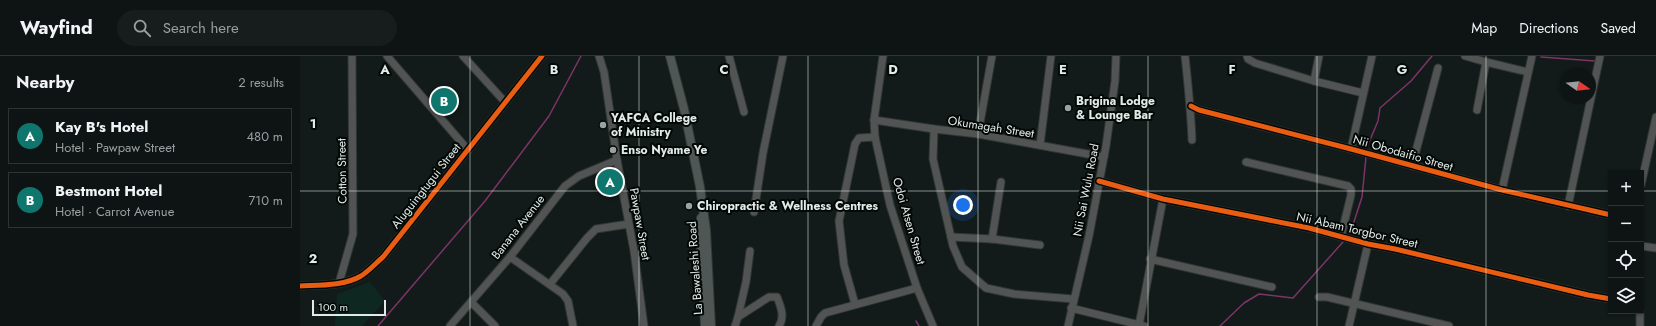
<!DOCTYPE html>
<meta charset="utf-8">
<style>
body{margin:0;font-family:Jost,sans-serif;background:#171d1c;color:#f1f3f6}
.controls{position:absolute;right:12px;bottom:12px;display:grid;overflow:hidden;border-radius:0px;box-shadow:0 1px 3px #0004}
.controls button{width:36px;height:36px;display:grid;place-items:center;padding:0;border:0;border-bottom:1px solid #2e3333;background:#0e1413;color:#f1f3f6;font:20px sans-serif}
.compass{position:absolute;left:1260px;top:12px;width:36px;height:36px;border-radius:50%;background:#0e1413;box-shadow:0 1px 3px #0004;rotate:104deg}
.scale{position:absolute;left:12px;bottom:10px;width:74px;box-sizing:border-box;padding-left:4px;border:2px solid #e1ece8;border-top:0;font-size:11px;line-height:14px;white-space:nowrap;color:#e1ece8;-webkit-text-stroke:3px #030705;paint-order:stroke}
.you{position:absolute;left:663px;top:149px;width:14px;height:14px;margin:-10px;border:3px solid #fff;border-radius:50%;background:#1a73e8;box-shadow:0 0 0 6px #1a73e833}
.badge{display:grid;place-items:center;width:26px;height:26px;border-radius:50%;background:#0f766e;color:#fff;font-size:13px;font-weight:700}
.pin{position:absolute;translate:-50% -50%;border:2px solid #fff;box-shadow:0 1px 4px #0006}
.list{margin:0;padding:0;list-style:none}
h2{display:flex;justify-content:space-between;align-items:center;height:52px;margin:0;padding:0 16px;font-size:17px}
h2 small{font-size:13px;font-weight:400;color:#9b9ea0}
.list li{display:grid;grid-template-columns:26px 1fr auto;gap:12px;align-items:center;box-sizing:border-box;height:56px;margin:0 8px 8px;padding:0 8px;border:1px solid #2e3333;border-radius:0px}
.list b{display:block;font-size:15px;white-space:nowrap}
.list p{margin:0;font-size:13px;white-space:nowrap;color:#9b9ea0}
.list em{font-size:13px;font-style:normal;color:#9b9ea0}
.icon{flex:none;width:22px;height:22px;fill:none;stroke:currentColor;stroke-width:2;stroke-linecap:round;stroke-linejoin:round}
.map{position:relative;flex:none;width:1356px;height:270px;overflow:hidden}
header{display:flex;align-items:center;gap:24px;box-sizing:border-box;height:56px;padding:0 20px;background:#0e1413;border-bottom:1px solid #2e3333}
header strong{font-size:19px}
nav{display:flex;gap:22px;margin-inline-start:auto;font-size:14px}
.search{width:280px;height:36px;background:#171d1c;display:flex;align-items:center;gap:10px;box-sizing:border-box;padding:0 14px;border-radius:22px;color:#9b9ea0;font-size:15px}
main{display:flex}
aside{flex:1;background:#0e1413}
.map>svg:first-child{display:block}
.built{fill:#0f2721}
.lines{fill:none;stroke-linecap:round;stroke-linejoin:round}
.stream{stroke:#7d3466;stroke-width:1.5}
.minor-casing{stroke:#303735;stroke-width:9}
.major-casing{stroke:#303735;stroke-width:10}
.minor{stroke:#515453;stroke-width:7}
.major{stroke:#4f5654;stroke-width:8}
.cycleway-casing{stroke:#030705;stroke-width:8}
.cycleway{stroke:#e95d12;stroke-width:5}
.grid{fill:none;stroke:#e1ece8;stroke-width:1;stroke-opacity:0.55}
.poi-dot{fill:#99a3a0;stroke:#030705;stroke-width:1.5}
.labels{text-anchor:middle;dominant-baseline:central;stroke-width:4;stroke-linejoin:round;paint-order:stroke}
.poi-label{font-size:12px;font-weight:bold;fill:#e1ece8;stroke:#030705;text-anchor:start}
.street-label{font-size:12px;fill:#e1ece8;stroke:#030705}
.grid-label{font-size:13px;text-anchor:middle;font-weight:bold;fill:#e1ece8;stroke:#030705;stroke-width:4;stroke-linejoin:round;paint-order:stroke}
</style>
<header>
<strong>Wayfind</strong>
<div class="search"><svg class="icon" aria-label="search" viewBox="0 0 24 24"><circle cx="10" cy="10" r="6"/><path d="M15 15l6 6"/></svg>Search here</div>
<nav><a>Map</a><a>Directions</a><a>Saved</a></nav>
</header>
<main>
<aside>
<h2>Nearby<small>2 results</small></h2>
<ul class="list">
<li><span class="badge">A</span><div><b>Kay B's Hotel</b><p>Hotel · Pawpaw Street</p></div><em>480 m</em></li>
<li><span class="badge">B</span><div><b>Bestmont Hotel</b><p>Hotel · Carrot Avenue</p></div><em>710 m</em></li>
</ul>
</aside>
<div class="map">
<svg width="1356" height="270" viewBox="0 0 1356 270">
<rect width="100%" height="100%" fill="#121b19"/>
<path class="built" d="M70,226L85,245L62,270H35L37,238Z"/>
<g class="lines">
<g class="stream">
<path d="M1241,1L1295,5"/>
<path d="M1067,91L1078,65L1080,52L1111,25L1132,0"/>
<path d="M1050,178L1062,141L1066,101"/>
<path d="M616,265L619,270"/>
<path d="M78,270L185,145L249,60L281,0"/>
<path d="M920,270L944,247L959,238L993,242L1043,186"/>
</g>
<g class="minor-casing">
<g id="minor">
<path d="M87,0L168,94"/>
<path d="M163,0L205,46"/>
<path d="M299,0L304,16L317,104L334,195L344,270"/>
<path d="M429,0L444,56"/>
<path d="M583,0L574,64L575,81L590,149L617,232L633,270"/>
<path d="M885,0C888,28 891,56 892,84"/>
<path d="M947,0L948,3L955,7L1014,25L1063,37"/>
<path d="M1165,0L1186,6"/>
<path d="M1014,25L1019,0"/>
<path d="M891,50L899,54L1051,93L1202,134L1311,159"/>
<path d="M1177,54L1186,6L1228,16"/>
<path d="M574,64L634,73L678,78L804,101"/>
<path d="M634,73L633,103L653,190L662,211L686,232L714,238L773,243"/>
<path d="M678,78L692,0"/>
<path d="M740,89L751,0"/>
<path d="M1051,93L1072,0"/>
<path d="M946,106L1048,130L1051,133V139L1041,180"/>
<path d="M1112,110L1138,12"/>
<path d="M799,125L863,143L1009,172L1068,188L1095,193L1288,239L1311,243"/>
<path d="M1341,129L1356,61"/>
<path d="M1202,134L1232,0"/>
<path d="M1268,150L1300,0"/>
<path d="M454,156L463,97L483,0"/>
<path d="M651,181L692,183L740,189"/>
<path d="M692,183L701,126"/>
<path d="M1341,190L1356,192"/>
<path d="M210,201L263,238L268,245L273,270"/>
<path d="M850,203L972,231"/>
<path d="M39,227L53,178L52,0"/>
<path d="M250,228L287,182L296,173L329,168"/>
<path d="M0,230C20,229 44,230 61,220C69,215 76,207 83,201L242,0"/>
<path d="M1019,241H1027L1149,270"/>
<path d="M171,246L195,270"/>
<path d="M555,248L544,209L539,165L555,88L559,82L575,81"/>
<path d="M771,252L844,270"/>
<path d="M438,261L446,226L450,195"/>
<path d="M839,269L863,143"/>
<path d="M150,270L210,201L265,130L279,120L317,104"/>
<path d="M435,270L438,261L469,241H477C481,251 485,261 479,270"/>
<path d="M516,270L521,261L525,257L617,232"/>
<path d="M768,270L789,180L806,90L815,25L816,0"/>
<path d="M1049,270L1068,188"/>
<path d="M1340,270V255"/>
</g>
</g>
<g class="major-casing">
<g id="major">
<path d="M370,0L384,53L400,131L406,174L411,270"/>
<path d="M401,162V191L405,270"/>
</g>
</g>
<use href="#minor" class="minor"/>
<use href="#major" class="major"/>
<g class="cycleway-casing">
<g id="cycleway">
<path d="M891,50L899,54L1051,93L1202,134L1311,159"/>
<path d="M799,125L863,143L1009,172L1068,188L1095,193L1288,239L1311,243"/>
<path d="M0,230C20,229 44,230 61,220C69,215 76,207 83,201L242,0"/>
</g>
</g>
<use href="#cycleway" class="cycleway"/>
</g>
<path class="grid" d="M170,0V270M339,0V270M508,0V270M678,0V270M848,0V270M1017,0V270M1186,0V270M0,135H1311M1341,135H1356"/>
<g class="poi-dot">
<circle cx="768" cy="52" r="4"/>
<circle cx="303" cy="69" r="4"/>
<circle cx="313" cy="94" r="4"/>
<circle cx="389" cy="150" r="4"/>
</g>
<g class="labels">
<g class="poi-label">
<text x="776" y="45">Brigina Lodge<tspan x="776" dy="14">&amp; Lounge Bar</tspan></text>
<text x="311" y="62">YAFCA College<tspan x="311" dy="14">of Ministry</tspan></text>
<text x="321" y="94">Enso Nyame Ye</text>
<text x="397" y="150">Chiropractic &amp; Wellness Centres</text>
</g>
<g class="street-label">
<text transform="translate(691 71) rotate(9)">Okumagah Street</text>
<text transform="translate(1103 97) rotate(16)">Nii Obodaifio Street</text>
<text transform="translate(42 115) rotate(-91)">Cotton Street</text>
<text transform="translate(126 130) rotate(-52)">Aluguingtugui Street</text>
<text transform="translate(786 134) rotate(-79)">Nii Sai Wulu Road</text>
<text transform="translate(609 165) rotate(74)">Odoi Atsen Street</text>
<text transform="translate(340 168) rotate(80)">Pawpaw Street</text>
<text transform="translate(218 171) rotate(-52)">Banana Avenue</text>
<text transform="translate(1057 174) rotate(13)">Nii Abam Torgbor Street</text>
<text transform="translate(395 212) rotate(-94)">La Bawaleshi Road</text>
</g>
</g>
<g class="grid-label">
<text x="85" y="18">A</text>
<text x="254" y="18">B</text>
<text x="424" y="18">C</text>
<text x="593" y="18">D</text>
<text x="763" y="18">E</text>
<text x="932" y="18">F</text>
<text x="1102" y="18">G</text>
<text x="13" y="72">1</text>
<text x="13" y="207">2</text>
</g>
</svg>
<div class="controls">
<button>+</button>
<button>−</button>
<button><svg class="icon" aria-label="locate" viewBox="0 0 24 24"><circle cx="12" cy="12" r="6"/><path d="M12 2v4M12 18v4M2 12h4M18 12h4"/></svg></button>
<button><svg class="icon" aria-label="layers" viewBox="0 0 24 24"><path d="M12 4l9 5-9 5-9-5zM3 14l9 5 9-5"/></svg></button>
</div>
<svg class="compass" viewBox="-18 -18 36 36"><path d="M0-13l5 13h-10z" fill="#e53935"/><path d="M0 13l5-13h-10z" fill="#9b9ea0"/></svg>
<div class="scale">100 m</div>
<div class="you"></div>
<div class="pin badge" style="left:310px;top:126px">A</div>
<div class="pin badge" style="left:144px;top:45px">B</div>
</div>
</main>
